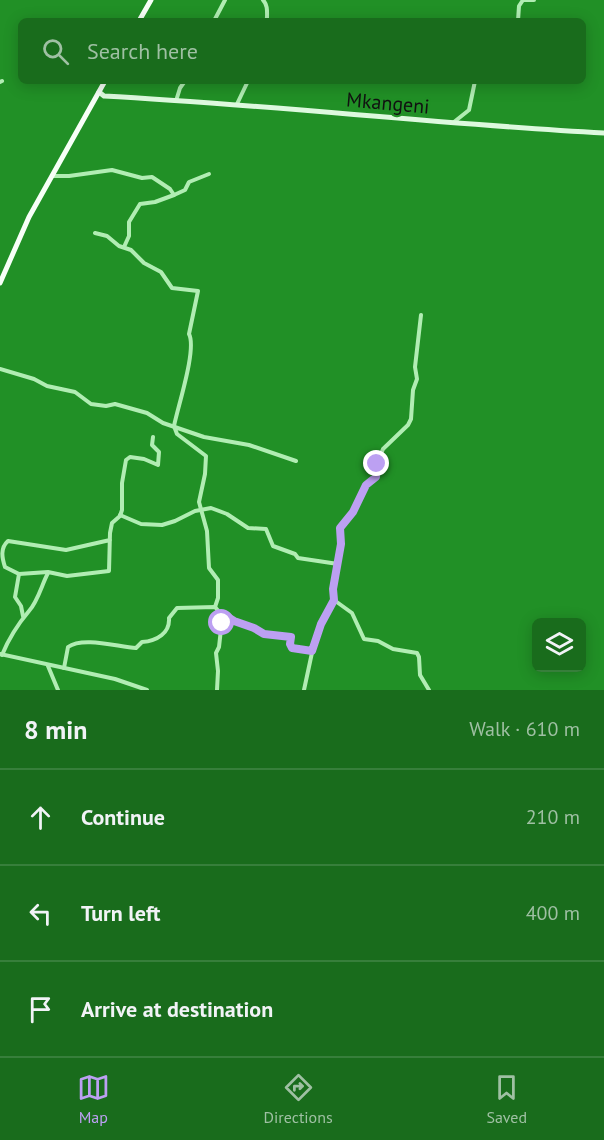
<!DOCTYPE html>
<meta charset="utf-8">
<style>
body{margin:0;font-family:"PT Sans",sans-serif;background:#267429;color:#f1f3f6}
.controls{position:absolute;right:18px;bottom:18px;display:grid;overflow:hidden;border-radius:9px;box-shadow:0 3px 15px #0003}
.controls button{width:54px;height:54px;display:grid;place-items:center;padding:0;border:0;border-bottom:2px solid #377f3b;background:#196c1c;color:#f1f3f6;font:30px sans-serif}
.stop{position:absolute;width:18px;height:18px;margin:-14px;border:4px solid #bca0f2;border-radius:50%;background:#fff}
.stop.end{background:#bca0f2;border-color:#fff;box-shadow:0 2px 6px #0008}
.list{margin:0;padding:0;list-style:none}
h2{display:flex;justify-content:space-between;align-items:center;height:78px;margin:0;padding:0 24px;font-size:26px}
h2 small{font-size:20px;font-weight:400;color:#9fc0a3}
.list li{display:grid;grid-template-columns:39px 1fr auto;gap:18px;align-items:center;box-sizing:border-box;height:96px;padding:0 24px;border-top:2px solid #377f3b}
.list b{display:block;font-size:22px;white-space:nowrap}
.list em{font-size:20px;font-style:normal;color:#9fc0a3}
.icon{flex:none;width:33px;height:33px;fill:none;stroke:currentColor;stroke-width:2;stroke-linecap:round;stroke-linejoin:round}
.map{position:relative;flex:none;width:604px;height:690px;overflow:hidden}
.search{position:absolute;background:#196c1c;box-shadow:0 3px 15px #0003;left:18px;right:18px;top:18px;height:66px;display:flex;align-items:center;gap:15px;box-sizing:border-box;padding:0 21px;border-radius:9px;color:#9fc0a3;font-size:22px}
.sheet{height:366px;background:#196c1c}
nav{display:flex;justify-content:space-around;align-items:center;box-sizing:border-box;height:84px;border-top:2px solid #377f3b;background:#196c1c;font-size:16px;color:#9fc0a3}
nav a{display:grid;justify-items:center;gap:3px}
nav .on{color:#bca0f2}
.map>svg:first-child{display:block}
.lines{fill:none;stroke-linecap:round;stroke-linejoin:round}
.street{stroke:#b1edb3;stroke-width:4}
.secondary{stroke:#ddf9de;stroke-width:5}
.primary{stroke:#f7fff7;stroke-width:5}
.route{stroke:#bca0f2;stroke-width:8}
.labels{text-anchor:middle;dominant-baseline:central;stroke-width:4.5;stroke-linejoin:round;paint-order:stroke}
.street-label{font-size:20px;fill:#111;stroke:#219026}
</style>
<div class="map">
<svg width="604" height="690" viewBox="0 0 604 690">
<rect width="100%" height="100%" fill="#219026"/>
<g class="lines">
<g class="street">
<path d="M524,0H534"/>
<path d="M214,21L225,0"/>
<path d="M262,21L267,19C267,12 268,5 263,0"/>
<path d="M518,21L519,6L523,0"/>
<path d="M0,82L2,81"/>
<path d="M176,101L180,88L185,81"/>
<path d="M237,104L248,81"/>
<path d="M454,122L469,110L475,81"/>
<path d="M52,176H69L112,170L142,178L152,177L170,189L174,195"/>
<path d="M95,233L107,236L119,246L131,250L144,263L161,272L172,288L198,291L189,334C197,349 178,406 174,426L177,434L206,456L205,474L199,502L207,531L209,568L218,580V598L215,607"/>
<path d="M124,247L129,236V222L140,204L155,202L174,195L185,190L189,182L209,174"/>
<path d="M0,369L34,379L47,386L75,392L91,404L106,406L115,404L147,413L163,423L204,437L249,445L296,461"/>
<path d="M120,515L141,524L162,525L175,521L195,511L211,508L227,514L248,528L266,529L273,546L295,554L298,558L338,564"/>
<path d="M110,540L66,550L8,541C0,548 2,558 5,567L19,574L48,572L67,576L109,571L110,533L112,523L120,516L122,510V483L126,460L130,457L144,459L158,465L159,452L152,445L153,437"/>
<path d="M19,574L15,597L21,606L23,616"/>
<path d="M334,600L352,613L364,639L378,641L393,649L417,653L419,657L420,675L429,690"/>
<path d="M0,654L115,679L147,690"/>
<path d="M2,655C9,638 18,624 29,611C38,601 42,584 48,573"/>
<path d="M48,666L58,690"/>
<path d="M64,668L68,647C83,636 118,647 136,648L142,642C157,641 170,633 169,618L177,608L215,607L221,614L234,622L254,628L264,634L291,637L290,644L292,648L312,651"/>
<path d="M217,690L218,671L216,653L219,647L221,629L226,616"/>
<path d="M304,690L313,648L321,624L334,600L333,589L341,544V528L344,521L353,512L366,485L376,477L377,464L383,449L408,425L411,419L413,390L417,379L415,367L421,315"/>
</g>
<path class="secondary" d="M99,92L104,96C271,105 437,124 604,133"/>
<g class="primary">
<path d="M139,21L151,0"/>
<path d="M0,283L29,217L105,81"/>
</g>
</g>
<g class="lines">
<path class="route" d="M222,623L226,616L234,621L254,628L264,634L291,637L290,644L292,648L312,651L321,624L334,600L333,589L341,544L340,528L353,512L366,485L376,477L377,464"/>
</g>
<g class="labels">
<g class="street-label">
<text transform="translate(388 103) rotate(5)">Mkangeni</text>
</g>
</g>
</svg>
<div class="controls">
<button><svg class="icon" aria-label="layers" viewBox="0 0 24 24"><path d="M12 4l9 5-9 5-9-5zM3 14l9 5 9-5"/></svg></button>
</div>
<div class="stop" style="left:222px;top:623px"></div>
<div class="stop end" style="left:377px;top:464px"></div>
<div class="search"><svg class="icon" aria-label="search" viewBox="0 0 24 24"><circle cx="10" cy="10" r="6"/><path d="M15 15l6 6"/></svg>Search here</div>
</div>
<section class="sheet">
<h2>8 min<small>Walk · 610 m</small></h2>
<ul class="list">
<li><svg class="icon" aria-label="ahead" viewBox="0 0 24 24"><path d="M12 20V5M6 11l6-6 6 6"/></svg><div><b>Continue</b></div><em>210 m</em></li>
<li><svg class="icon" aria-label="left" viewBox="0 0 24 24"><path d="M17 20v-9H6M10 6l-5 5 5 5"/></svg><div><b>Turn left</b></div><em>400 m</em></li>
<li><svg class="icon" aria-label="arrive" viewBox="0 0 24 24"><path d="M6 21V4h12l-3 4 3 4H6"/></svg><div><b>Arrive at destination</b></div></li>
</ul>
</section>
<nav>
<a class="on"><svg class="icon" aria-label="map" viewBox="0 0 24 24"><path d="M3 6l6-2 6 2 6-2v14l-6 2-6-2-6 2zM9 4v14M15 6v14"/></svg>Map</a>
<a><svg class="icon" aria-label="directions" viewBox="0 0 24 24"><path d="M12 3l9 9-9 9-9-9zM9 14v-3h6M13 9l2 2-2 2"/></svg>Directions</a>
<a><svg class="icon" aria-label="saved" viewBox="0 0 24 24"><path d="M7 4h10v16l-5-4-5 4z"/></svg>Saved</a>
</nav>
